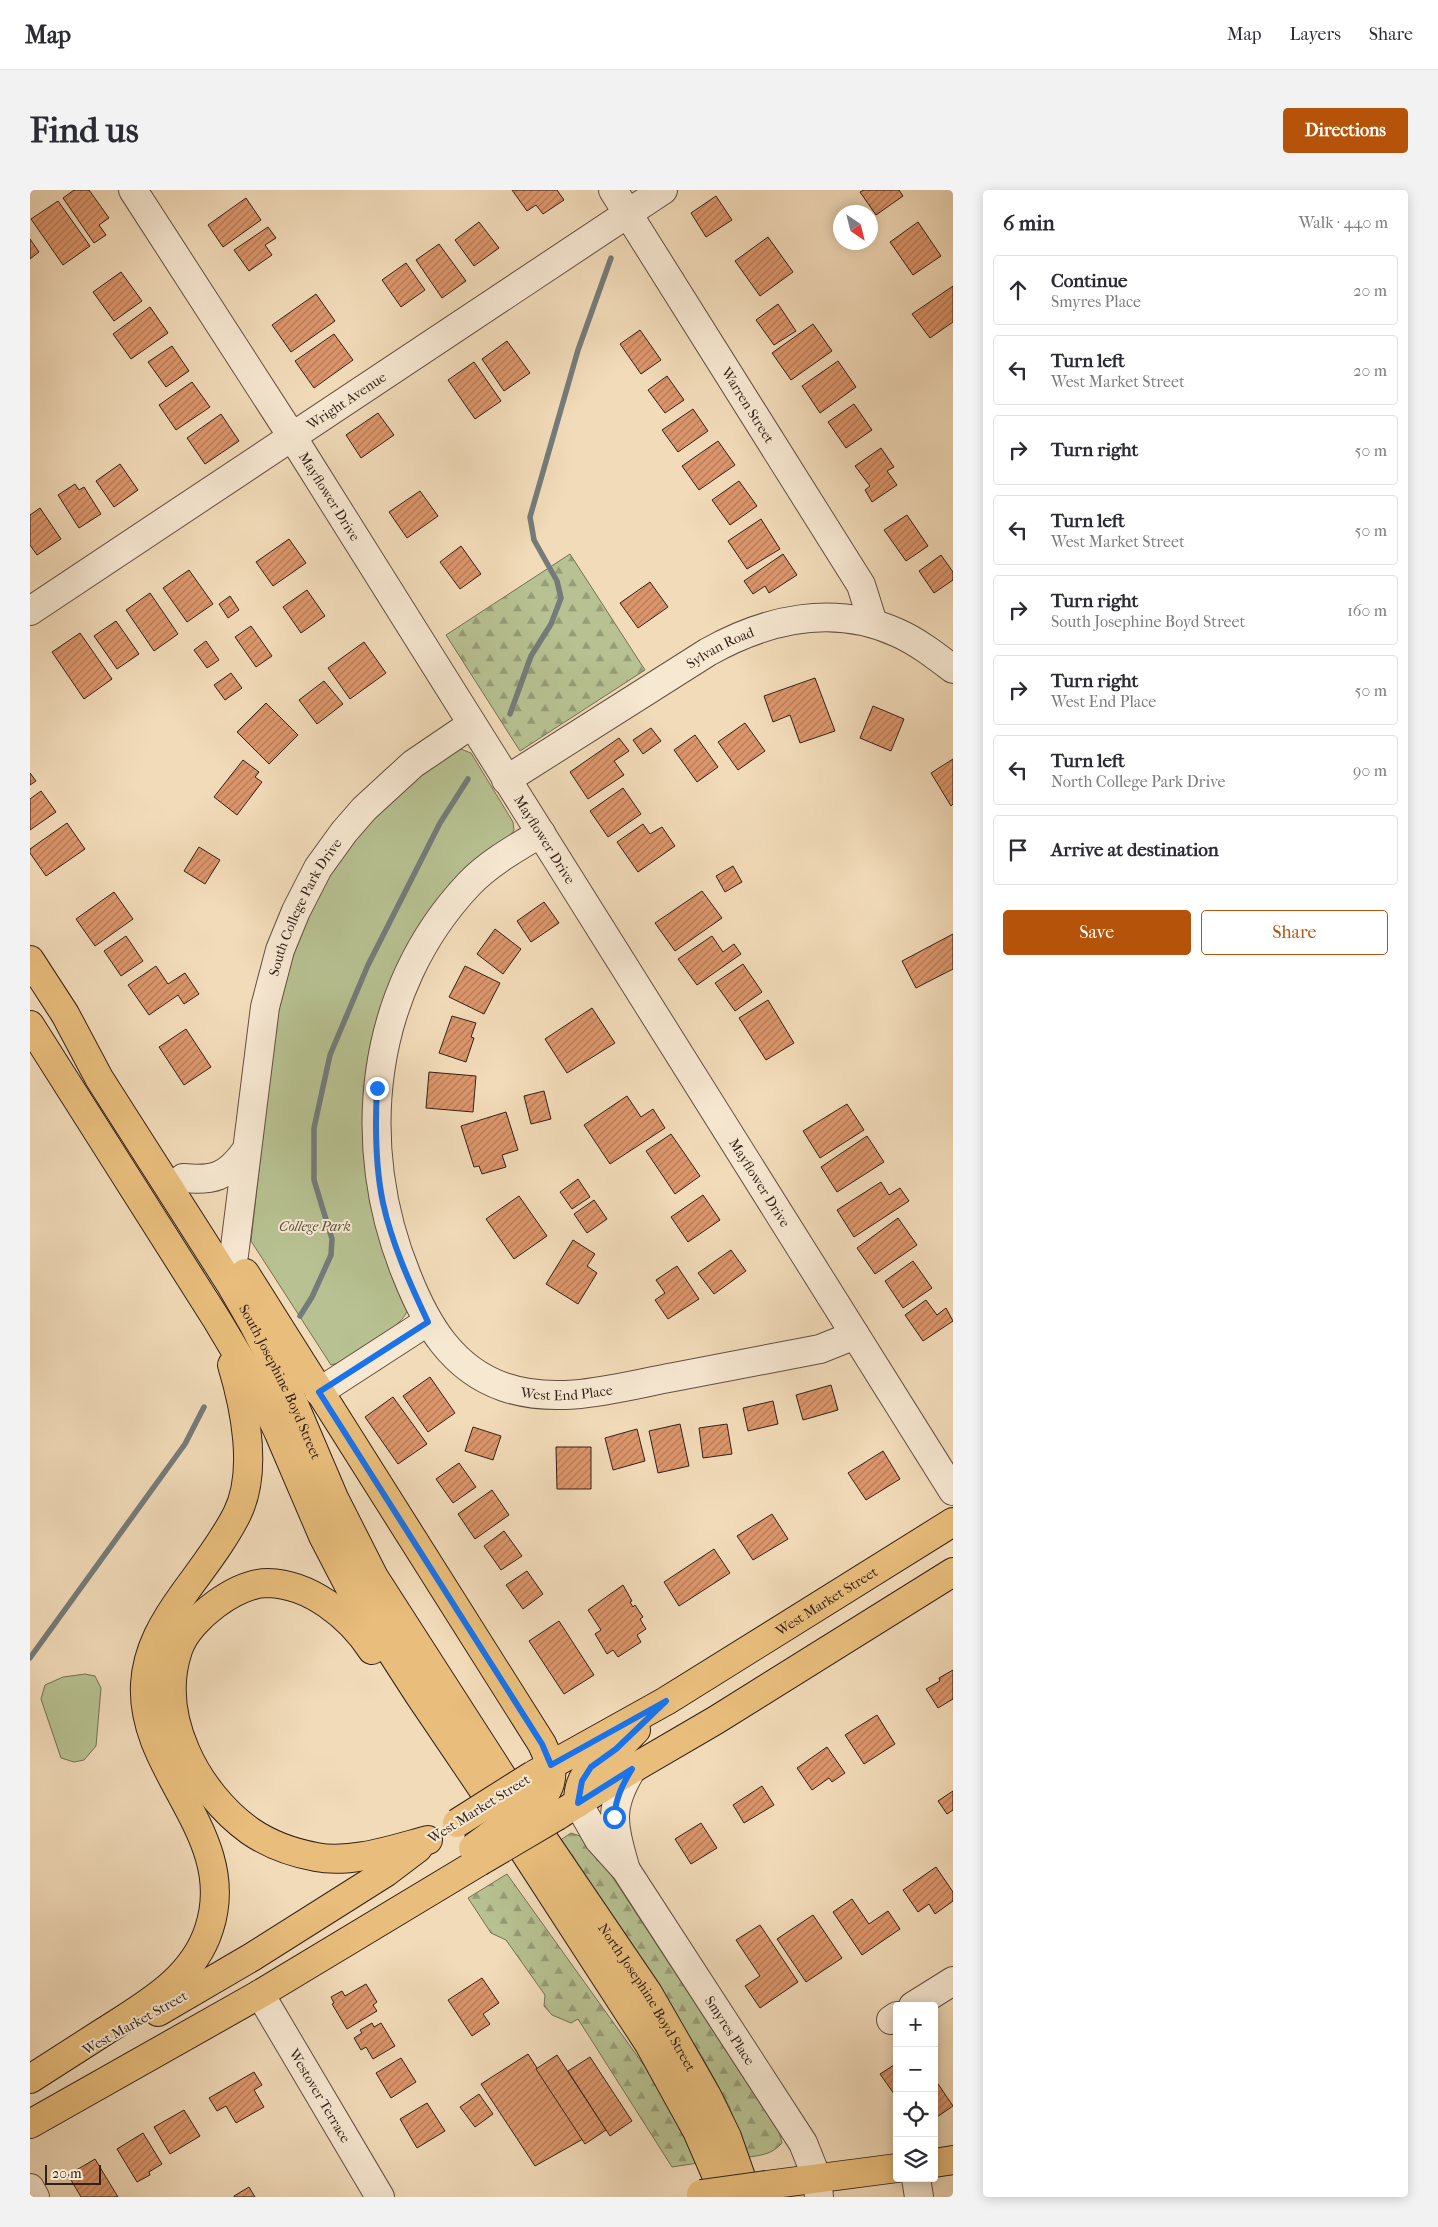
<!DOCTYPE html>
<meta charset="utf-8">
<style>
body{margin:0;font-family:"IM FELL French Canon",serif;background:#f2f2f3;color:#2b2b33}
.controls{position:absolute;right:15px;bottom:15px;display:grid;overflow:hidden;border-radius:5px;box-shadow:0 2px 12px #0003}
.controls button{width:45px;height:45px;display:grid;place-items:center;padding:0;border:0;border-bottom:1px solid #e1e1e2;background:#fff;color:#2b2b33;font:25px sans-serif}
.compass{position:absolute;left:803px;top:15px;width:45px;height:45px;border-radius:50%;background:#fff;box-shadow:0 2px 12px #0003;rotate:145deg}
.scale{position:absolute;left:15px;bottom:12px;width:56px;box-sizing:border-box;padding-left:5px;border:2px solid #322019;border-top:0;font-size:14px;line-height:18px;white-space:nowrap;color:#322019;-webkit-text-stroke:4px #f7e8d2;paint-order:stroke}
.stop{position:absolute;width:15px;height:15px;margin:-11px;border:4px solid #1a73e8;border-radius:50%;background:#fff}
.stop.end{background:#1a73e8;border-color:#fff;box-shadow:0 1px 5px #0008}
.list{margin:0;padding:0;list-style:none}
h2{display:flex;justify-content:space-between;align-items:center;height:65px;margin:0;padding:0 20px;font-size:21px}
h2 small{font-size:16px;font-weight:400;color:#7c7c81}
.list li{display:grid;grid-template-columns:32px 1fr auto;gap:15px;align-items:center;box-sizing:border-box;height:70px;margin:0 10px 10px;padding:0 10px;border:1px solid #e1e1e2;border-radius:5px}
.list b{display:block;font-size:19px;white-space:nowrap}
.list p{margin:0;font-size:16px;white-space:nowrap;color:#7c7c81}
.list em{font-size:16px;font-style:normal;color:#7c7c81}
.actions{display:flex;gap:10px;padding:15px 20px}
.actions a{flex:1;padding:11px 0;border:1px solid #b45309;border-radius:5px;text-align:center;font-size:18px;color:#b45309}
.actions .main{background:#b45309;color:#fff}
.icon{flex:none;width:28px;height:28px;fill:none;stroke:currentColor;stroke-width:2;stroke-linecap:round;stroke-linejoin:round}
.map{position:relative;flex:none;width:923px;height:2007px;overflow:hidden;border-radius:5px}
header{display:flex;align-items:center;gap:30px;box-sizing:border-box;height:70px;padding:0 25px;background:#fff;border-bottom:1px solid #e1e1e2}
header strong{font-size:24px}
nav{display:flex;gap:28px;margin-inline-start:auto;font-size:18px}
.intro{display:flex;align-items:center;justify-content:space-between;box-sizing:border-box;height:120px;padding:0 30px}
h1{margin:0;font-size:35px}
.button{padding:12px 22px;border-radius:5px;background:#b45309;color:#fff;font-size:18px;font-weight:700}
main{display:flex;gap:30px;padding:0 30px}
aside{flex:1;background:#fff;border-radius:5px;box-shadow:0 2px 12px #0003}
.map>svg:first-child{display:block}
.forest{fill:url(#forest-firs);stroke:#747055}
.park{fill:#b7c191;stroke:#747055}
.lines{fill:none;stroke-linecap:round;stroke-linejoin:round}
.stream{stroke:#747b7a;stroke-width:5.5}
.building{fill:url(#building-hatch);stroke:#322019}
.minor-casing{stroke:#624f41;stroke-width:30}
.major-casing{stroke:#322019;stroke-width:30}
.minor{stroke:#f7e8d2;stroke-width:28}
.major{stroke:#e9be7c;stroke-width:28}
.major-bridge-casing{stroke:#322019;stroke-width:30;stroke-linecap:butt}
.major-bridge{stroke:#e9be7c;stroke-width:28}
.route{stroke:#1a73e8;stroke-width:6}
.labels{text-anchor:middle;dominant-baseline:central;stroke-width:4;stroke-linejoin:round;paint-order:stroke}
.street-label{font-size:14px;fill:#322019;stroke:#f7e8d2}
.park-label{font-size:14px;font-style:italic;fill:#5a503d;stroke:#f7e8d2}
</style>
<header>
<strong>Map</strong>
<nav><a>Map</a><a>Layers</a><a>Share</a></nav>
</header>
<div class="intro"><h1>Find us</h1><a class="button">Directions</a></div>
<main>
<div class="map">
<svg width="923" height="2007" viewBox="0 0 923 2007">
<defs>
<pattern id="forest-firs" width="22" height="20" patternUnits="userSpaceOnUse" patternTransform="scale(1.25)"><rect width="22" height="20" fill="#b7c191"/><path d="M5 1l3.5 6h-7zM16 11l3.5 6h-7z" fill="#959c76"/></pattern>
<pattern id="building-hatch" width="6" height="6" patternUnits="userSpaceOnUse" patternTransform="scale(1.25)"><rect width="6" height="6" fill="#dd966b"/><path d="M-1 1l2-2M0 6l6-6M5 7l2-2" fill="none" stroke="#b47a57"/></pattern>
</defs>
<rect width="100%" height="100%" fill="#f2dbb9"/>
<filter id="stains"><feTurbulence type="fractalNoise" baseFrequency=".004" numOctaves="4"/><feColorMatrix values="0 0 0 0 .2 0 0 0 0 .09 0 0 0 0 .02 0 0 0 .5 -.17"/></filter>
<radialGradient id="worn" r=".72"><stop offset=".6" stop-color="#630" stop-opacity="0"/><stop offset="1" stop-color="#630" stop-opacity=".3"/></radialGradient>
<g class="forest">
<path d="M540,364L615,480L490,561L416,445Z"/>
<path d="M541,1643L550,1646L574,1674L749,1942L752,1953C742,1964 733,1965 719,1967L699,1916L673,1868L529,1651Z"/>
<path d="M477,1684L633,1902L668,1973L642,1977L548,1829L541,1833L522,1825L514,1816L515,1805L476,1750L461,1743L438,1708Z"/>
</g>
<g class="park">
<path d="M428,558L441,563L483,632L484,640L346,840L378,1118C374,1138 326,1162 308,1173L301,1175L221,1051L248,808L274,732L294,694L317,658L342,628L367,602Z"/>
<path d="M55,1484L65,1486L71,1498L66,1556L54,1570L44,1572L31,1568L11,1509L15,1495L33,1487Z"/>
</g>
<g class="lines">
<g class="stream">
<path d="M480,524L501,466L521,434L531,408L527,391L504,350L500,327L548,160L581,68"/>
<path d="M270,1126L282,1107L301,1065L302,1049L284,990V938L300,865L338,775L410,633L438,589"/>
<path d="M0,1468L155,1254L174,1217"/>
</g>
</g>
<g class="building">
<path d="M44,0H59L79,28L69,35L76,45L64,53L33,8Z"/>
<path d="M482,0H527L534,10L513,24L506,15L497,21Z"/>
<path d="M834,0H869L873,6L846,25L830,2Z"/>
<path d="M686,6L702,30L676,47L661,23Z"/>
<path d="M216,8L231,30L193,57L178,35Z"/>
<path d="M28,11L60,56L33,75L1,29Z"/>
<path d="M449,32L469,58L444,76L425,50Z"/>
<path d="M888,32L911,66L883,85L860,52Z"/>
<path d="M238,37L246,48L235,55L242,65L219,81L204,60Z"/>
<path d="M738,47L763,82L730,106L705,71Z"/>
<path d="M0,49L9,62L0,69Z"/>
<path d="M409,54L436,91L412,108L386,70Z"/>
<path d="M376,73L395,100L371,117L352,90Z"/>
<path d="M91,82L112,111L84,131L63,102Z"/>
<path d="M923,96V132L900,148L882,124Z"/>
<path d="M286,104L305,131L261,162L242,135Z"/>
<path d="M748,114L766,141L744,155L726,130Z"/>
<path d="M120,117L138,143L101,169L83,144Z"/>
<path d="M783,134L802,161L761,190L742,163Z"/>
<path d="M610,140L631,170L611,184L590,154Z"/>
<path d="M304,144L323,170L284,198L265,171Z"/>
<path d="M477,151L500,183L474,201L452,169Z"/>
<path d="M142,156L159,181L136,197L118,172Z"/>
<path d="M808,171L826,197L790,223L772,196Z"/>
<path d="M444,172L471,211L445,229L418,190Z"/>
<path d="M637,186L654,210L635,223L618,200Z"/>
<path d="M162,192L180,217L146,240L129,215Z"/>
<path d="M824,214L842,240L816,258L798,232Z"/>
<path d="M663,219L678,241L648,262L632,240Z"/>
<path d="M348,223L364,245L331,268L316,245Z"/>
<path d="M191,224L209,251L175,274L157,248Z"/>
<path d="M688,251L705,275L669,300L652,276Z"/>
<path d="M851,258L864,277L857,281L867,295L842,312L835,300L840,296L825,276Z"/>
<path d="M90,274L108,300L84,317L66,291Z"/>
<path d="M709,291L727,316L700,335L682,310Z"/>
<path d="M45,294L49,300L54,297L71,324L49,338L28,305Z"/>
<path d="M390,301L408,326L377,348L359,322Z"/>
<path d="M10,318L31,349L7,365L0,355V325Z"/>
<path d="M877,325L898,356L876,371L854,340Z"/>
<path d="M731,329L750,359L717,379L698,351Z"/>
<path d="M259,349L276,373L243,396L226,372Z"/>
<path d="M431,356L451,384L430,399L410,372Z"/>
<path d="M753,364L767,385L739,403L735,396L723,404L714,391Z"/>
<path d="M911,365L923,382V390L904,403L889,381Z"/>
<path d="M159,380L183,414L157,432L133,398Z"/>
<path d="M620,392L638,417L608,438L590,413Z"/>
<path d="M277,400L295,426L271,443L253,417Z"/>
<path d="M120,403L148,444L124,461L96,420Z"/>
<path d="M200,406L209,420L198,428L189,414Z"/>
<path d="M86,431L109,464L87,479L64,446Z"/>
<path d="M221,436L242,466L226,477L205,447Z"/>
<path d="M50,443L82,489L54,509L22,462Z"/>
<path d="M176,451L189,470L177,478L164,460Z"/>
<path d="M334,452L356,483L320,509L298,478Z"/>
<path d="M201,483L212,498L195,510L184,495Z"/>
<path d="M785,488L805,541L770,553L760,525L743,532L734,506Z"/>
<path d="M294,491L313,514L287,534L269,510Z"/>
<path d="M236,513L268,545L239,574L207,542Z"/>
<path d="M843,516L874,529L861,561L830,548Z"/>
<path d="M715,533L735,561L708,580L688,552Z"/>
<path d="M621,538L631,551L613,564L603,550Z"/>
<path d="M665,545L688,577L667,592L644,560Z"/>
<path d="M589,548L599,561L584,571L594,585L558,609L540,582Z"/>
<path d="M923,569V614L921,616L901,583Z"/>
<path d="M213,570L229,582L225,587L232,592L207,625L184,607Z"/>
<path d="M0,583L6,591L0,595Z"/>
<path d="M593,598L611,624L578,647L560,621Z"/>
<path d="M11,601L26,622L0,640V609Z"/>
<path d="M37,633L55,659L16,686L0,663V659Z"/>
<path d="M613,634L620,644L632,637L645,656L608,682L587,652Z"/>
<path d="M169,657L190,670L175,694L154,681Z"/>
<path d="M703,676L712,692L695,702L686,686Z"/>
<path d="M672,701L692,728L645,761L625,733Z"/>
<path d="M84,702L103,729L65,756L46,729Z"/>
<path d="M514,712L529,733L501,752L487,731Z"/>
<path d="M465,739L491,759L473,784L447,764Z"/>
<path d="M923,744V779L886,798L872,771Z"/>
<path d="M96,746L113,771L91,786L74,761Z"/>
<path d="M682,746L693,762L704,754L711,764L667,795L648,769Z"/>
<path d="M713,774L732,802L705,821L685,793Z"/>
<path d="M126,776L138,794L155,783L169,804L154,814L148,805L119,825L98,795Z"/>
<path d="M435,776L470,793L454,824L419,807Z"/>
<path d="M738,810L764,853L736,870L709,828Z"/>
<path d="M562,818L585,853L537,883L515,849Z"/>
<path d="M422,826L446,833L441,847L444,848L436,872L409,863Z"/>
<path d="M156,839L181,877L154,895L129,857Z"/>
<path d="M399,882L446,886L443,922L396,918Z"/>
<path d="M514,901L521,929L501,934L494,906Z"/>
<path d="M597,906L611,927L623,919L635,938L580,974L554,935Z"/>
<path d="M817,914L834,940L790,968L773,941Z"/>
<path d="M476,922L488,960L472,965L476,977L452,984L449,976L444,977L431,936Z"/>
<path d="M641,944L670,986L645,1004L616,961Z"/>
<path d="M837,946L854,972L807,1002L791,977Z"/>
<path d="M548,989L560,1007L542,1019L530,1002Z"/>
<path d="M851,992L859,1005L870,998L879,1011L824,1047L807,1020Z"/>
<path d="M673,1005L690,1030L658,1052L641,1027Z"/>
<path d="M489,1006L517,1046L484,1069L456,1029Z"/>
<path d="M564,1010L577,1029L557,1043L544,1024Z"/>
<path d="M868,1028L887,1055L845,1084L827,1058Z"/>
<path d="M543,1050L565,1064L557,1076L567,1083L548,1114L516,1094Z"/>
<path d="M701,1060L716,1081L684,1104L668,1083Z"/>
<path d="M883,1071L902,1098L873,1118L855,1091Z"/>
<path d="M647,1076L669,1109L638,1129L625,1110L635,1103L626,1090Z"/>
<path d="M896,1110L907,1125L916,1118L923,1131L893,1151L875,1125Z"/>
<path d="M400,1187L425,1223L398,1242L373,1206Z"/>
<path d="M801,1195L808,1220L773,1230L766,1205Z"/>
<path d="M363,1207L397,1254L368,1274L335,1227Z"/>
<path d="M743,1211L748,1234L718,1241L713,1218Z"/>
<path d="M650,1234L659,1276L628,1283L619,1241Z"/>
<path d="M697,1234L702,1264L673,1268L669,1238Z"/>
<path d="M443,1237L471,1246L463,1270L435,1261Z"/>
<path d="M607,1239L615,1271L583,1280L575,1248Z"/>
<path d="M526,1257H561V1299H527Z"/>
<path d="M853,1261L870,1289L836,1310L818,1283Z"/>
<path d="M429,1273L446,1297L423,1313L406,1289Z"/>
<path d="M462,1300L479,1325L445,1349L428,1324Z"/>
<path d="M742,1324L758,1349L723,1370L707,1346Z"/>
<path d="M474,1341L492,1366L471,1380L454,1356Z"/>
<path d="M684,1359L700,1383L649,1416L634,1392Z"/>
<path d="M497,1381L513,1404L493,1419L476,1395Z"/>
<path d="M593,1395L602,1411L600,1412L603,1417L605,1415L613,1427L610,1429L616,1439L607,1445L611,1452L588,1467L583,1460L577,1464L565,1444L571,1440L558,1420Z"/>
<path d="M529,1431L564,1485L534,1504L499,1451Z"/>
<path d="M923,1480V1509L908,1518L896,1499L910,1491L909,1488Z"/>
<path d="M847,1525L865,1554L834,1574L815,1545Z"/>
<path d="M797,1557L815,1583L802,1592L799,1588L782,1600L767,1578Z"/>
<path d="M732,1596L744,1615L714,1633L703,1615Z"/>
<path d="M923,1601V1620L917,1624L908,1611Z"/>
<path d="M671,1633L687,1658L661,1674L645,1649Z"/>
<path d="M906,1677L923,1702V1711L905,1724L899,1714L888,1722L873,1700Z"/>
<path d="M822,1709L839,1734L858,1721L870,1739L832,1765L803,1722Z"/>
<path d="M783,1725L812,1768L776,1792L747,1749Z"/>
<path d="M730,1735L768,1792L730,1818L715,1796L730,1786L706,1750Z"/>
<path d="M452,1788L469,1813L453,1824L460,1834L442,1846L418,1810Z"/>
<path d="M336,1794L347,1812L343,1815L347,1821L317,1839L302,1814L304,1813L301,1807L312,1801L315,1806Z"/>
<path d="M342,1833L344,1837L351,1833L365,1856L343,1869L336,1857L331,1860L324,1848L332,1843L330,1840Z"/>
<path d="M498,1864L553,1949L505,1976L451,1894Z"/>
<path d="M527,1865L576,1940L555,1954L506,1879Z"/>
<path d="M560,1867L602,1931L580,1946L538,1881Z"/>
<path d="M371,1868L386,1892L361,1908L346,1883Z"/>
<path d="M867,1873V1908L850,1884Z"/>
<path d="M224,1882L232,1895L224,1900L234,1917L206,1933L196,1916L187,1921L179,1908Z"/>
<path d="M904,1888L923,1916L904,1929Z"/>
<path d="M449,1904L463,1924L445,1937L430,1917Z"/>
<path d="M397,1913L415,1941L387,1958L370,1929Z"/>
<path d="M154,1920L170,1946L140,1964L124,1937Z"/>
<path d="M113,1943L132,1974L119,1982L120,1985L107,1992L87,1959Z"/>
<path d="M65,1969L88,2007H51L38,1985Z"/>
<path d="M219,1997L225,2007H204V2006Z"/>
</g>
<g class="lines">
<g class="minor-casing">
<g id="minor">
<path id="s1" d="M103,0L263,248L923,1301"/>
<path id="s2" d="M583,0L831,395L843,433"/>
<path id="s3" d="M0,421L633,0"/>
<path id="s4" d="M476,590L678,462C737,429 804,414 868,443C888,452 906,466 923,479"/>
<path id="s5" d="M511,643C486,658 459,673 439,694C339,800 323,955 377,1086C396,1134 422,1179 474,1197C530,1216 589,1197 644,1187C693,1178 741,1168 790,1159L825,1145"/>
<path d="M153,988C183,991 197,987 215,962"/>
<path id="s6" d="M204,1065L235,817L250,760L266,721L288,678L314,642L334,619L383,574L442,534"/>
<path d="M289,1202L397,1132"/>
<path id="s7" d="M548,1613L569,1650L596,1680L773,1953L787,1988L789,2007"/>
<path d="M595,1677C583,1634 578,1618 602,1579"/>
<path id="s8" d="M230,1804L350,2007"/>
<path d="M883,1816L923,1791"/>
<path d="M861,1830L867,1826"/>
<path d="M886,1988L889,2007"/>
<path d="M0,1998L5,2007"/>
</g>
</g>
<g class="major-casing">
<g id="major">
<path id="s9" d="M0,770L35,824L69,888L201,1095L224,1135L260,1205L304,1308L344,1387L493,1619L618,1803L649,1857L677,1906L697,1947L718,2007"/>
<path d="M0,835L187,1130L224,1192L248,1241L293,1346L320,1398L389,1505L475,1632L619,1854L667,1941L687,1987L693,2007"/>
<path d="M215,1083L512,1554C520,1571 527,1588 514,1605"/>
<path d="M342,1460C320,1426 280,1394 238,1393C220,1393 200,1404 186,1414C171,1425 154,1442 148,1460C126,1526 166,1602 220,1641C239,1654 264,1663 286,1667C321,1674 364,1659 398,1650"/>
<path id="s10" d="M505,1584L636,1511L923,1332"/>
<path d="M548,1613C548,1580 565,1577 587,1559C594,1553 600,1546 606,1540"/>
<path d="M527,1626L602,1579L686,1530L923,1382"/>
<path d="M128,1822L222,1767L355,1683L388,1658"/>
<path d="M0,1889C25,1873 50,1857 75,1841C117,1814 163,1789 179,1739C210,1645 110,1583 115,1494C117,1459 134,1431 155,1402C173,1377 193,1352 207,1324C228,1282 215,1218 202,1175"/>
<path d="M0,1934L230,1804L449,1672"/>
<path d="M904,1973L923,1970"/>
<path d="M737,1995L867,1978"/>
</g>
</g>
<use href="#minor" class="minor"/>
<use href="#major" class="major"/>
<g class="major-bridge-casing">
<g id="major-bridge">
<path d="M427,1633L503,1585"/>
<path d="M443,1658L514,1605"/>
<path d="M449,1672L527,1626"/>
<path d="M671,2004L737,1995"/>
</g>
</g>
<use href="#major-bridge" class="major-bridge"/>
</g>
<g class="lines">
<path class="route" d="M347,898C345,936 345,975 353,1013C362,1054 380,1094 398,1132L289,1202L512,1554L521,1575L636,1511L586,1559L561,1577L552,1591L548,1613L602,1579C592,1595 586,1608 584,1627"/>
</g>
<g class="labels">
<g class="street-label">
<text stroke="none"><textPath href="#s3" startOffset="380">Wright Avenue</textPath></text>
<text stroke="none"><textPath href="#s2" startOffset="254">Warren Street</textPath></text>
<text stroke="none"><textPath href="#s1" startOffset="364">Mayflower Drive</textPath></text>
<text stroke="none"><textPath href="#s4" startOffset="252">Sylvan Road</textPath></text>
<text stroke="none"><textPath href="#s1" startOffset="769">Mayflower Drive</textPath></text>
<text stroke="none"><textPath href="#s6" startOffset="358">South College Park Drive</textPath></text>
<text stroke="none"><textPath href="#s1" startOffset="1174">Mayflower Drive</textPath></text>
<text stroke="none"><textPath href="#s9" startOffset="491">South Josephine Boyd Street</textPath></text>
<text stroke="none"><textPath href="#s5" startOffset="724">West End Place</textPath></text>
<text stroke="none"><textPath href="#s10" startOffset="339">West Market Street</textPath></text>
<text transform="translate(449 1619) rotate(-32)">West Market Street</text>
<text stroke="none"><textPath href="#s9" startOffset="1209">North Josephine Boyd Street</textPath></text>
<text transform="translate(105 1833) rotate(-29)">West Market Street</text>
<text stroke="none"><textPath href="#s7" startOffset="274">Smyres Place</textPath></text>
<text stroke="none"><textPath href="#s8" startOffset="118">Westover Terrace</textPath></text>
</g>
<g class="park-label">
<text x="285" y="1036">College Park</text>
</g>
</g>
<rect width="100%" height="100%" filter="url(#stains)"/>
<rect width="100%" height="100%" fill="url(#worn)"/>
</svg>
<div class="controls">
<button>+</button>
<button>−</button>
<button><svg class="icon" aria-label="locate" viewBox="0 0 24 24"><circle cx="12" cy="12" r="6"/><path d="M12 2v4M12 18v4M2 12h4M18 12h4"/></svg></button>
<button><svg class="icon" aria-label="layers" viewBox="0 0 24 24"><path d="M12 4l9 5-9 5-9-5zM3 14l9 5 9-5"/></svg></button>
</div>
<svg class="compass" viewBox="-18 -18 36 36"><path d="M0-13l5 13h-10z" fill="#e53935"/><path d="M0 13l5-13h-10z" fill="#7c7c81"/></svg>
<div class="scale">20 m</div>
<div class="stop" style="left:584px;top:1627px"></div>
<div class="stop end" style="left:347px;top:898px"></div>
</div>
<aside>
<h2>6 min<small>Walk · 440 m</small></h2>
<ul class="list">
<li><svg class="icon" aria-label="ahead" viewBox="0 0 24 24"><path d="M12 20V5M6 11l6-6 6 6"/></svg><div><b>Continue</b><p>Smyres Place</p></div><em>20 m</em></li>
<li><svg class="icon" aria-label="left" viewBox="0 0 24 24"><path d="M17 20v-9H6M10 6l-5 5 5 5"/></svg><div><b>Turn left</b><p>West Market Street</p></div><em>20 m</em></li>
<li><svg class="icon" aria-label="right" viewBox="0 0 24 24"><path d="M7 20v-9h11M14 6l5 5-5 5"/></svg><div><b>Turn right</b></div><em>50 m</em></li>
<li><svg class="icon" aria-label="left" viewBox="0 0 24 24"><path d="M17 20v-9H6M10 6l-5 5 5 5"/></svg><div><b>Turn left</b><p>West Market Street</p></div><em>50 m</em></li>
<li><svg class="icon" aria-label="right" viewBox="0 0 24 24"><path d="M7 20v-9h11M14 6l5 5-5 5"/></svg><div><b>Turn right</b><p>South Josephine Boyd Street</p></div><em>160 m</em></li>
<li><svg class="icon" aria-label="right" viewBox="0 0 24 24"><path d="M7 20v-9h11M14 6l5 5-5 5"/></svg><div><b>Turn right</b><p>West End Place</p></div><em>50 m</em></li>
<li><svg class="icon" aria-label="left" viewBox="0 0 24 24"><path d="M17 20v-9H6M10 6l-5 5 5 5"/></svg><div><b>Turn left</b><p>North College Park Drive</p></div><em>90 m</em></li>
<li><svg class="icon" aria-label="arrive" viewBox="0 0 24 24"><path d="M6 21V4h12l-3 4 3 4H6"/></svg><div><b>Arrive at destination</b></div></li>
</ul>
<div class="actions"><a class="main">Save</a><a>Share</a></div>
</aside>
</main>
